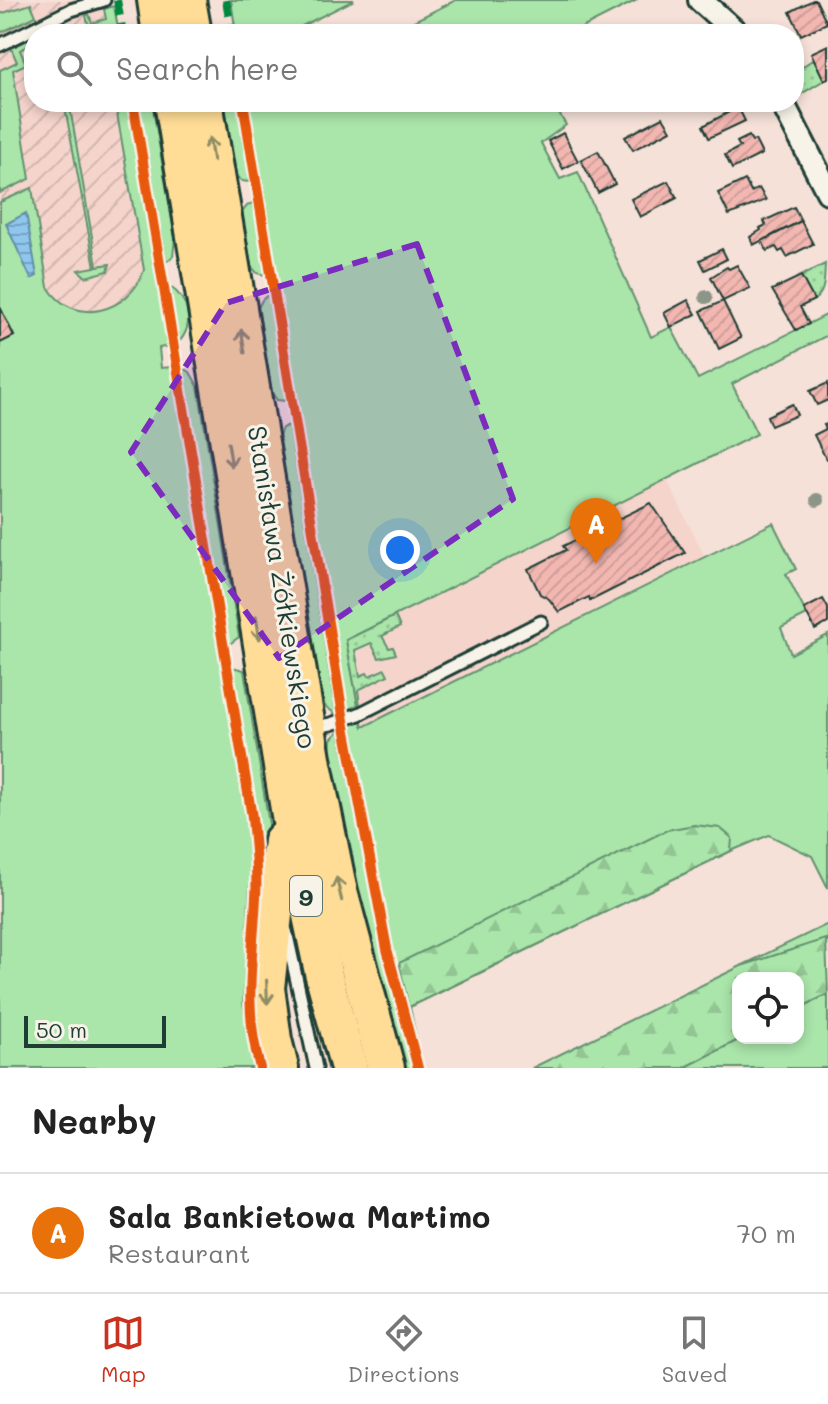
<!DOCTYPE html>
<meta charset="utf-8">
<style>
body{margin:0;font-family:Mali,sans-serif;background:#f6f6f6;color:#222}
.controls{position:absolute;right:24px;bottom:24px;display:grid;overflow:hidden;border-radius:16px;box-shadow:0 4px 12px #0003}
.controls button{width:72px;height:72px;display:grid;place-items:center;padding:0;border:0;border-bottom:2px solid #e0e0e0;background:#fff;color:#222;font:40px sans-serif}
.scale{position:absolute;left:24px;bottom:20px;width:142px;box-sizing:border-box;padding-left:8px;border:4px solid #1f3d34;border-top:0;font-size:22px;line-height:28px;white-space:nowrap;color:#1f3d34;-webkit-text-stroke:6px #f7f3e8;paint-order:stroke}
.you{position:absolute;left:400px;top:550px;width:28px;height:28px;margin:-20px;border:6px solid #fff;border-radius:50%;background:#1a73e8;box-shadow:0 0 0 12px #1a73e833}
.badge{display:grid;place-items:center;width:52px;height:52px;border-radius:50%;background:#c8321e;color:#fff;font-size:26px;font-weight:700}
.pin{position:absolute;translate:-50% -66px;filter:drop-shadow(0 2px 4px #0008)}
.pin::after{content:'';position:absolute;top:42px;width:28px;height:24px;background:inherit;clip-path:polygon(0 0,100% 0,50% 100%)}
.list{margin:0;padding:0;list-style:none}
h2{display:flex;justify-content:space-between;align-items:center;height:104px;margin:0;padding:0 32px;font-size:34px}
h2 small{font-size:26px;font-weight:400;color:#767676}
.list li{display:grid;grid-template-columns:52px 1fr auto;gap:24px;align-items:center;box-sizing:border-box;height:120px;padding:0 32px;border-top:2px solid #e0e0e0}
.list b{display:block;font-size:30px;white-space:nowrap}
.list p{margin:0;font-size:26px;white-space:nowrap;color:#767676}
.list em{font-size:26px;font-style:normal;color:#767676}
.icon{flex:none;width:44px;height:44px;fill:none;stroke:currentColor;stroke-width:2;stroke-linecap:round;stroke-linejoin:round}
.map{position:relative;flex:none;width:828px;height:1068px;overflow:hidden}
.search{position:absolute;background:#fff;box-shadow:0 4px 12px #0003;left:24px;right:24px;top:24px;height:88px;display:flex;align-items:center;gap:20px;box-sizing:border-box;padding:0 28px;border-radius:32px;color:#767676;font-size:30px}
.sheet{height:224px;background:#fff}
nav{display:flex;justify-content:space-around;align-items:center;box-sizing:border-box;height:112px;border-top:2px solid #e0e0e0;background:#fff;font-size:22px;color:#767676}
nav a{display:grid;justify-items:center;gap:4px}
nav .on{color:#c8321e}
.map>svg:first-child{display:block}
.built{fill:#f5d4cc}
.industrial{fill:url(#industrial-furrows)}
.grass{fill:#aae5aa;stroke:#64916f;stroke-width:2}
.forest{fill:url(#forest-firs);stroke:#64916f;stroke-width:2}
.park{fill:url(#park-dots);stroke:#64916f;stroke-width:2}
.water{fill:url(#water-rules);stroke:#628fa4;stroke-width:2}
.building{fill:url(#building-hatch);stroke:#1f3d34;stroke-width:2}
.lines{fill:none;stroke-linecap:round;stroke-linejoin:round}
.lane-casing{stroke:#1f3d34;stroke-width:17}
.street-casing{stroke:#1f3d34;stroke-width:28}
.primary-casing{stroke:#1f3d34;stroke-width:42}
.lane{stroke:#f7f3e8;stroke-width:11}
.street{stroke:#f7f3e8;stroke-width:22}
.primary{stroke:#ffdd96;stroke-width:36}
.quiet{stroke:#00873e;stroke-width:8;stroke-dasharray:16 8;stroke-linecap:butt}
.cycleway-casing{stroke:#f7f3e8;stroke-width:15}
.cycleway{stroke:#e8590c;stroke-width:10}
.tree{fill:#8b9588}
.oneway{stroke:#8f8d65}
.marked{fill:#7b2cbf;fill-opacity:0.2;stroke:#7b2cbf;stroke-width:6;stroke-dasharray:16 10;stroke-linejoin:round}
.labels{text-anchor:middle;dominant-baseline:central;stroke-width:6;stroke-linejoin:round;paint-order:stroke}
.shield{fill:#f7f3e8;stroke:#60746a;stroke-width:2}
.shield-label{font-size:24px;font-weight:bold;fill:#1f3d34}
.street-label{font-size:26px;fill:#1f3d34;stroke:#f7f3e8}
</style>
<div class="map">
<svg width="828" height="1068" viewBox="0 0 828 1068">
<defs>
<pattern id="industrial-furrows" width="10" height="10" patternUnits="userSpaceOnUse" patternTransform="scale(2)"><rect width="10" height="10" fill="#f5d4cc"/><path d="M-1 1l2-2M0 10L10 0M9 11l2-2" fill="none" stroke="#d2b7b0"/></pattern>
<pattern id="forest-firs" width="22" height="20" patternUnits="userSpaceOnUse" patternTransform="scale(2)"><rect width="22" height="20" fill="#aae5aa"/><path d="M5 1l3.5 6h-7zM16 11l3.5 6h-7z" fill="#92c593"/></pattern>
<pattern id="park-dots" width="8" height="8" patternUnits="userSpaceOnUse" patternTransform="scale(2)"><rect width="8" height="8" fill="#aae5aa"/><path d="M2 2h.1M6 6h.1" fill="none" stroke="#92c593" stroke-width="1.8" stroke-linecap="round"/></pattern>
<pattern id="water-rules" width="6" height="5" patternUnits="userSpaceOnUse" patternTransform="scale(2)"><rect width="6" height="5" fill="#8fc6ee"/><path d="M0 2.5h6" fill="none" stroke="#74a2c2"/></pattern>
<pattern id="building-hatch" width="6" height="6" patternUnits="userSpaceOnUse" patternTransform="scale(2)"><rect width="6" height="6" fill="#f3b7b1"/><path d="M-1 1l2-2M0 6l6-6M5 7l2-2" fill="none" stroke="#d09e99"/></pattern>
</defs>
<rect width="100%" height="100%" fill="#f6e1d8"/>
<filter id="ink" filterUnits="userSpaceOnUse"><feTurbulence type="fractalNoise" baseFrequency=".0125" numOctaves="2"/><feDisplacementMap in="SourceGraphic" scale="16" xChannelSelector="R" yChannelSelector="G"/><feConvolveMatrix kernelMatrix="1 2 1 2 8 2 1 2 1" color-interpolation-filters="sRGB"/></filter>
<g filter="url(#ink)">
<path class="built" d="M667,480L705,557L362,728L346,640Z"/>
<path class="industrial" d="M0,0H103L109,34H34V102H120L151,295L0,369Z"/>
<g class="grass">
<path d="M231,0H354L286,34H236Z"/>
<path d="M456,0H637L570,34H388Z"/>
<path d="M31,4L36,16L0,33V14Z"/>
<path d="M114,6L119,34H103L102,31L91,34L86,16L89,14L92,23L106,19L104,9Z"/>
<path d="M34,37V43L20,50L26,64L13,70L30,179L0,193V70L17,62L11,48Z"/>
<path d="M64,102H69L97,266L110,264L108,271L86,277L78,270L95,267Z"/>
<path d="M115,102H130L157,285L169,346L159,348L161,368L172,367L247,820L251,864L243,1003L254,1068H0V343L14,336L0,307V202L32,188L48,287C73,328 130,313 144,270Z"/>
<path d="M139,102H152L175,238L173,256L166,262Z"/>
<path d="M224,102H237L250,182L242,181L236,176Z"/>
<path d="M247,102H519L522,106L530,102H552L566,125L541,143L560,179L578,172L651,337L671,327L698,379L828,314V335L732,384L757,434L346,640L358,705L346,711Z"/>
<path d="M254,202L265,275L257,273L251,266L242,212L247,206Z"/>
<path d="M169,286C189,299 195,324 179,342Z"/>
<path d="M268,295L286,401L277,400L272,393L258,308L262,300Z"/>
<path d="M183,368L190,372L198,386L239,637L228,645Z"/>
<path d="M289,425L336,714L326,707L321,700L279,436L282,428Z"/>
<path d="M773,523L796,569L786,574L807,615L781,628L791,654L828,635V888L812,856L769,835L731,851L410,1007L423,1068L394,965L349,726L361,720L363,727Z"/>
<path d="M232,667L244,670L270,830L261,897L260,840Z"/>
<path d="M339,731L384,961L412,1068H404L371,953L330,752L331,739Z"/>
<path d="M828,924V941L826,939L741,966Z"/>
<path d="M828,994V1068H684L742,1038H798V1009Z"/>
</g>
<g class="forest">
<path d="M694,825L720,828L732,838L731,851L409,1007L399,963L667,830Z"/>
<path d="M826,939L828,994L798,1009V978H738V1038H742L684,1068H532L741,966Z"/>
</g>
<g class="park">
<path d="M814,59L824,80L801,94L794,82V72Z"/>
<path d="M825,264C824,278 826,292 814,300L801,276Z"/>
<path d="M395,616L400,627L382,636L389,648L393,647L396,654L379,658L371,643L355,650L360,676L367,673L369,676L385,669L388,675L358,690L360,705H358L346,640Z"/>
</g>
<path class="water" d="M26,213L37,276L31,279L6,224Z"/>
<g class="building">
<path d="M813,0H816L827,23L801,35L790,12Z"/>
<path d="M828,45V78L824,80L811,53Z"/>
<path d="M738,107L745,121L709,138L703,126Z"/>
<path d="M663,117L671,130L633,150L625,137Z"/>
<path d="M563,133L578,161L563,169L548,141Z"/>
<path d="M749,136L752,141L755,140L762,154L732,169L725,155L740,147L737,142Z"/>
<path d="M598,151L615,184L598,193L581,160Z"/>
<path d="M745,180L751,192L759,188L766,200L729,215L718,193Z"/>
<path d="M668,181L677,198L640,217L631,199Z"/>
<path d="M794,207L801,221L753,245L750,237L761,230L760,228L766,225L764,221Z"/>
<path d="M801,221L813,244L787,257L783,250L779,252L776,247L767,251L762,241Z"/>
<path d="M722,249L727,259L705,270L700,260Z"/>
<path d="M737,265L750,288L723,301L711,277L727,267L729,269Z"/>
<path d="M801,276L814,300L800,307L809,324L796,330L772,290Z"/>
<path d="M688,300L696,314L671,327L664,313Z"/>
<path d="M723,301L741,338L719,349L701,311Z"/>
<path d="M0,307L14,336L0,343Z"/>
<path d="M828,383V400L817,405L810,391Z"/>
<path d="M792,404L797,415L771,426L767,416Z"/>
<path d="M828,424V458L826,459L814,435L826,429L824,425Z"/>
<path d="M651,503L685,553L590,601L589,597L559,612L549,599L540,594L528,569L566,550L563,546Z"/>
<path d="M823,599L828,608V623L815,630L804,609Z"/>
</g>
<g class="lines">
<g class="lane-casing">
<g id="lane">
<path d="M0,45L71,10L104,0"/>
<path d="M310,728L331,724L359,714L541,622"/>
<path d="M286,931L316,1068"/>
</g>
</g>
<g class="street-casing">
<g id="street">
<path d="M700,0L738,34"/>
<path d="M782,102L828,192"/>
</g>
</g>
<g class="primary-casing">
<g id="primary">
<path d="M156,0L161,34"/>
<path d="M187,0L193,34"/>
<path d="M173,102L291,821L323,972L349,1068"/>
<path d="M204,102L313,764L339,892L386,1068"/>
<path d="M280,1068L273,1040L266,988L282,841"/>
</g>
</g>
<use href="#lane" class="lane"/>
<use href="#street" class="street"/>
<use href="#primary" class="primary"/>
<g class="quiet">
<path d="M117,0L123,34"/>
<path d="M226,0L232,34"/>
</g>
<g class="cycleway-casing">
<g id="cycleway">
<path d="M133,102L252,817C254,843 258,870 256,897C253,959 243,1006 260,1068"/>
<path d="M243,102L344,721L387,949L418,1068"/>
</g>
</g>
<use href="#cycleway" class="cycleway"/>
</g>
<g class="tree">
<circle cx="706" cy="297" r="7"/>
<circle cx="817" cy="500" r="7"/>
</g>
<defs><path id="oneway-shaft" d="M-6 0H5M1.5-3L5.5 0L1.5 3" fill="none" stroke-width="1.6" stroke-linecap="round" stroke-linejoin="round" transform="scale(2)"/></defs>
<g class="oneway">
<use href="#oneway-shaft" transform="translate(211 149) rotate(-99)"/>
<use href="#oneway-shaft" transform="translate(243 341) rotate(-99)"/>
<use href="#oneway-shaft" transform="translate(230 455) rotate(81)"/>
<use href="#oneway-shaft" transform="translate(258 628) rotate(81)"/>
<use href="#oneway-shaft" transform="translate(339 889) rotate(-103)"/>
<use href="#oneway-shaft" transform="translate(267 992) rotate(88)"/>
</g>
</g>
<path class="marked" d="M417,244L513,499L279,658L131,452L226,303Z"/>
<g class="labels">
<rect class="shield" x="290" y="876" width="32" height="40" rx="6"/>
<g class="shield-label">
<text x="306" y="896">9</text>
</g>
<g class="street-label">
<text transform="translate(283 587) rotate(81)">Stanisława Żółkiewskiego</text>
</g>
</g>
</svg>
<div class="controls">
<button><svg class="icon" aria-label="locate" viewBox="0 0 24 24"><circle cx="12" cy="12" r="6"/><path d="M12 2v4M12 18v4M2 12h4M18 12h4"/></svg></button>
</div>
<div class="scale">50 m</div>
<div class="you"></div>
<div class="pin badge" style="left:596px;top:564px;background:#e8710a">A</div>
<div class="search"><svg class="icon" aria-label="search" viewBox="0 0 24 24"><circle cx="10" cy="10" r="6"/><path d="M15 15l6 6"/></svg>Search here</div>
</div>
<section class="sheet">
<h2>Nearby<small></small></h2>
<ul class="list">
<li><span class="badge" style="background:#e8710a">A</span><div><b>Sala Bankietowa Martimo</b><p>Restaurant</p></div><em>70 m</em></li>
</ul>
</section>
<nav>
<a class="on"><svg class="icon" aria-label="map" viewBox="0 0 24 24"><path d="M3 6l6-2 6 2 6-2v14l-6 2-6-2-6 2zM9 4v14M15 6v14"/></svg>Map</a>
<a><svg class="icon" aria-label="directions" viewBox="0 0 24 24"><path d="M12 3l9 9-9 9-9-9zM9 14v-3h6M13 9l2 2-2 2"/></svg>Directions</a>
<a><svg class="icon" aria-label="saved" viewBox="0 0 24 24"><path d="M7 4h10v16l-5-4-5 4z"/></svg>Saved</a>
</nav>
